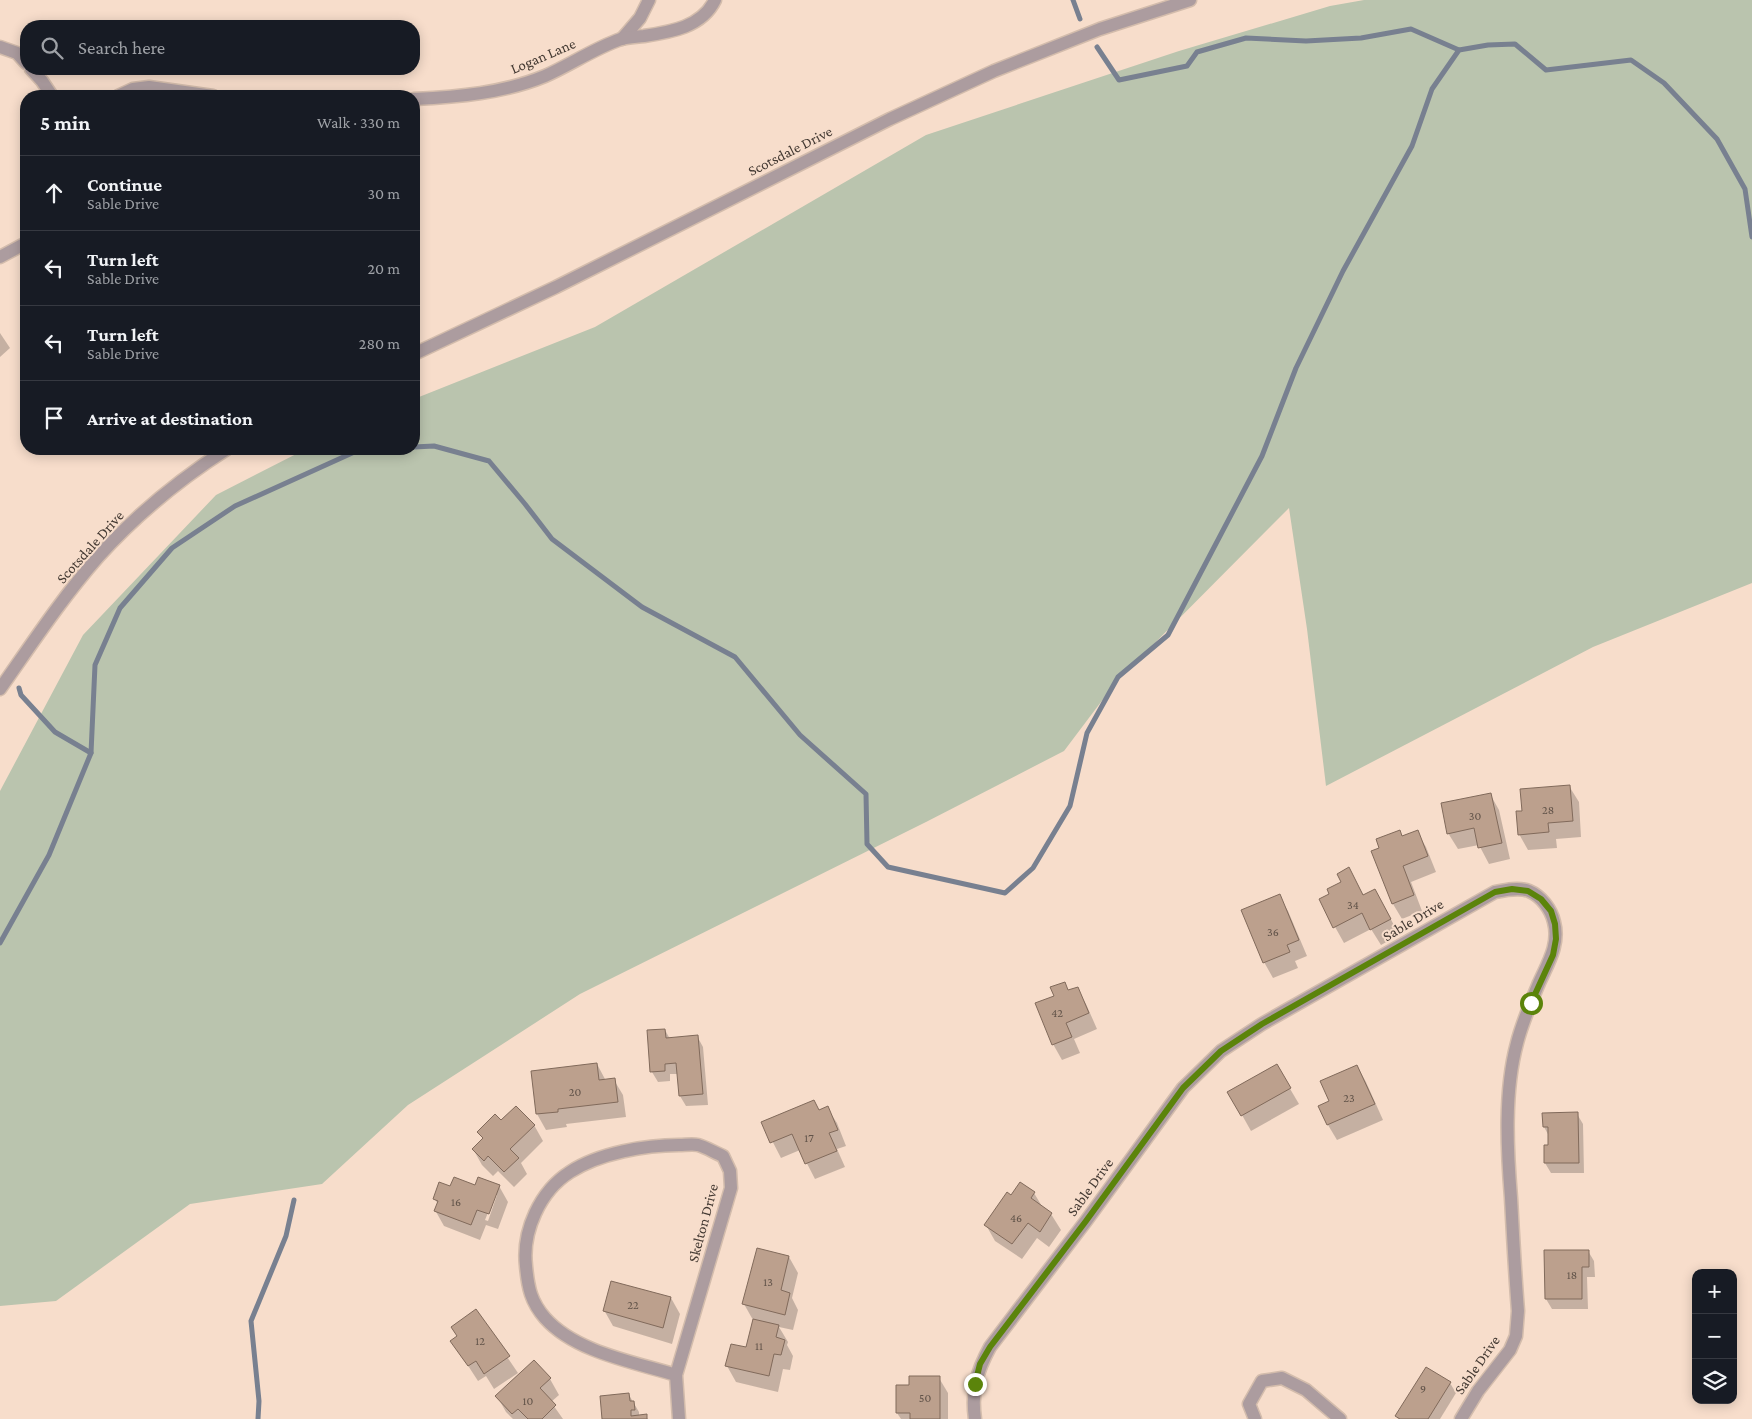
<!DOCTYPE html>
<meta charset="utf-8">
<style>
body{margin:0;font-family:"Crimson Pro",serif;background:#242831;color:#f1f3f6}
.controls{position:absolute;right:15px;bottom:15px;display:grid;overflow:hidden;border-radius:10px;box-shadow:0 2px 12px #0003}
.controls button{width:45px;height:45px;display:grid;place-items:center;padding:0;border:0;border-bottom:1px solid #363941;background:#171b24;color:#f1f3f6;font:25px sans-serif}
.stop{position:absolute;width:15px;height:15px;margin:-11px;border:4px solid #5b840b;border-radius:50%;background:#fff}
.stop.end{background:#5b840b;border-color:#fff;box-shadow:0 1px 5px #0008}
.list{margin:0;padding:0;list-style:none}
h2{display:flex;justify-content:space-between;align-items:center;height:65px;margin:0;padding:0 20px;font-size:21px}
h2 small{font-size:16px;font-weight:400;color:#9ea1a6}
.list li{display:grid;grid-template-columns:32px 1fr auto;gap:15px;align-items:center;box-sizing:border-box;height:75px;padding:0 20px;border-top:1px solid #363941}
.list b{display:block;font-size:19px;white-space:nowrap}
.list p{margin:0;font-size:16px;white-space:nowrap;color:#9ea1a6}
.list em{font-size:16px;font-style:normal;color:#9ea1a6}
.icon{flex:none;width:28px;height:28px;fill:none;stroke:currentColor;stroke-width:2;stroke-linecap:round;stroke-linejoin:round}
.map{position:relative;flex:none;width:1752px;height:1419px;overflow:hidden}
.search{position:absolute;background:#171b24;box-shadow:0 2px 12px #0003;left:20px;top:20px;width:400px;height:55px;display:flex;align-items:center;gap:12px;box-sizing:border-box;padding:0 18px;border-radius:20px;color:#9ea1a6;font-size:19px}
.panel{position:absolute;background:#171b24;box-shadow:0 2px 12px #0003;left:20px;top:90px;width:400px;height:365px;border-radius:20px}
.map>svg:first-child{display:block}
.green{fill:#bac4ae}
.shadow{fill:#0003;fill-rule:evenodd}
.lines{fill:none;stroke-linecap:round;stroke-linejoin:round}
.stream{stroke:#788090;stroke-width:5}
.building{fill:#bca08d;stroke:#816a5b}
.minor-casing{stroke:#d3bcac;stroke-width:15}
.tertiary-casing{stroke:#d3bcac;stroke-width:15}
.minor{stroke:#ac9c9f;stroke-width:12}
.tertiary{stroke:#ac9c9f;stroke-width:12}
.route{stroke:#5b840b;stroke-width:6}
.labels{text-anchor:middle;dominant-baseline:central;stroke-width:4;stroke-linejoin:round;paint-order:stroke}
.number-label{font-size:12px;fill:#615349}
.street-label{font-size:15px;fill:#433932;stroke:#f7ddcb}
</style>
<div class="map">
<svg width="1752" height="1419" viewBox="0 0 1752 1419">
<rect width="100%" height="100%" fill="#f7ddcb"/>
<path class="green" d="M1364,0H1752V583L1593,647L1326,786L1307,629L1289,508L1116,682L1064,751L926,822L580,994L408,1105L322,1184L190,1204L56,1301L0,1306V791L83,635L216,495L306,449H414V399L595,327L926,135L1179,51L1330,6Z"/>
<g class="shadow">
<path d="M0,333L10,348L0,357Z"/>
<path d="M1569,786L1579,802L1581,837L1556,839L1557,848L1528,850L1519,834L1523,812Z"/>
<path d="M1490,794L1499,810L1510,859L1489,864L1479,845L1458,849L1448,833Z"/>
<path d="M1417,832L1426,847L1436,872L1411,882L1422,911L1402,919L1393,904L1372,852Z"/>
<path d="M1349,869L1364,896L1384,906L1399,935L1381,945L1371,929L1344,943L1320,900L1331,895L1343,883Z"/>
<path d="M1279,896L1288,911L1307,956L1295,961L1298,968L1273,978L1264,962Z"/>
<path d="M1077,988L1086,1004L1097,1029L1074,1039L1080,1053L1062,1060L1053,1044L1069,991Z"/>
<path d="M665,1030L670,1039L697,1036L703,1047L708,1105L686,1106L680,1096L678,1074H670V1081L658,1082L652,1072Z"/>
<path d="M597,1064L606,1081L614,1080L623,1095L626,1117L566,1124L567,1127L546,1130L537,1114L532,1072Z"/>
<path d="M1276,1065L1299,1104L1251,1131L1229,1092Z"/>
<path d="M1357,1066L1366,1082L1383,1120L1337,1140L1328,1125Z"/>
<path d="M827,1108L837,1123L846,1146L837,1149L845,1167L815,1179L800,1150L781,1158L763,1123L819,1111Z"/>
<path d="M1544,1114H1577L1583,1124L1584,1173H1551L1545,1163L1549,1146V1136L1544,1127Z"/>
<path d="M501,1122L534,1125L543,1141L521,1163L527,1174L514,1187L498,1171L493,1176L482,1165L473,1149L483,1139L479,1132Z"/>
<path d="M499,1186L508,1202L498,1229L486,1225L480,1240L444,1226L435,1210L438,1204L434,1198L451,1187ZM495,1195H497L488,1221L485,1220Z"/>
<path d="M1034,1193L1043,1208L1051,1214L1061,1230L1049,1247L1037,1238L1022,1259L995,1241L986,1225L1011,1196Z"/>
<path d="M1588,1251L1594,1261L1595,1277H1587L1588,1309H1552L1546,1299Z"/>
<path d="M789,1257L798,1273L792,1298L798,1310L793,1330L779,1327L788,1342L787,1345L793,1356L790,1370L783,1369L778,1392L736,1382L727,1366L747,1349L753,1320L744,1304Z"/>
<path d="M671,1298L680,1314L672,1344L613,1326L604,1310Z"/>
<path d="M476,1311L518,1373L494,1389L486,1376L478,1381L452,1341L458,1337Z"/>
<path d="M939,1378L948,1393V1419H901L897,1413L910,1387Z"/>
<path d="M550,1379L559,1395L551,1402L563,1419H513L506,1412L497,1396Z"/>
<path d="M1450,1383L1456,1393L1440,1419H1398L1396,1416Z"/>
<path d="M629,1395L639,1412V1416H646L648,1419H603Z"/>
</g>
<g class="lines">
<g class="stream">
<path d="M1073,0L1080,19"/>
<path d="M1097,47L1119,80L1187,66L1197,52L1246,38L1306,41L1361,38L1411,29L1459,50"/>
<path d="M414,447L434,446L489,461L525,504L552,539L642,607L735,657L800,735L866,794L867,844L888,867L1005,893L1033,868L1070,806L1087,733L1118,677L1168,635L1262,456L1296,368L1343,271L1412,146L1432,89L1459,50L1488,45L1515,44L1546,70L1631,60L1664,83L1717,139L1745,189L1752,237"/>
<path d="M19,688L21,695L55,732L91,753"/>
<path d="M0,943L49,855L91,753L95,665L120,608L172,548L235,506L361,449H367"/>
<path d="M258,1419L259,1401L251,1321L286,1236L294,1200"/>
</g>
</g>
<g class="building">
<path d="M1570,785L1573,821L1548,823L1549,832L1518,835L1516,811H1522L1520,789Z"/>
<path d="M1491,793L1502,843L1478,848L1474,828L1447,834L1441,803Z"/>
<path d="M1400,830L1402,836L1418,830L1428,856L1403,866L1414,895L1392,904L1371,851L1379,848L1376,839Z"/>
<path d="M1349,867L1363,895L1375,889L1391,919L1370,930L1362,913L1333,928L1319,899L1329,894L1327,889L1341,882L1337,874Z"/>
<path d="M1280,894L1299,940L1287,945L1290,952L1263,963L1241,910Z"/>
<path d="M1065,982L1068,990L1078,987L1089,1013L1066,1023L1072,1037L1052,1045L1035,1003L1054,996L1050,987Z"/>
<path d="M665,1029L666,1038L698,1035L703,1094L679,1096L676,1063L665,1064V1071L650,1072L647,1030Z"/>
<path d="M597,1063L599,1080L615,1078L618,1102L558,1109V1112L536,1114L531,1071Z"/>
<path d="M1277,1064L1291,1088L1241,1116L1227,1092Z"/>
<path d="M1357,1065L1375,1104L1327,1125L1318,1106L1329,1101L1320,1081Z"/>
<path d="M814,1100L819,1110L828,1106L838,1130L829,1133L837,1151L805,1164L792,1134L770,1143L761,1122Z"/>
<path d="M516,1106L535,1125L510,1149L519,1158L504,1172L488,1156L484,1161L472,1149L483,1138L477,1132L495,1114L501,1120Z"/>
<path d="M1578,1112L1579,1163H1544V1145H1548V1127H1543L1542,1113Z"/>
<path d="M454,1177L475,1185L478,1177L500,1185L489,1214L477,1210L471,1225L434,1211L438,1201L433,1199L439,1182L450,1186Z"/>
<path d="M1020,1182L1035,1192L1031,1198L1052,1213L1040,1232L1028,1223L1012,1244L984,1225L1007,1192L1011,1195Z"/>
<path d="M757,1248L789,1256L781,1290L790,1293L785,1315L742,1304Z"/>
<path d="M1544,1250H1589V1267H1582V1299H1545Z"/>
<path d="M611,1281L671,1297L663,1328L603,1311Z"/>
<path d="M476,1309L510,1356L484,1374L476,1361L468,1366L450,1341L457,1336L451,1327Z"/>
<path d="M753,1319L779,1325L776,1337L785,1340L781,1355L774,1354L769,1376L725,1366L731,1344L746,1347Z"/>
<path d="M534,1360L551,1378L540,1388L556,1405L542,1419H528L518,1409L512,1414L495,1396Z"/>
<path d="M1426,1367L1451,1382L1428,1419H1400L1395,1416Z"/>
<path d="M909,1376H940V1419H910V1413H896V1385H909Z"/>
<path d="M629,1393L630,1401H634L635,1410H631V1416L647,1414V1419H602L600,1396Z"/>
</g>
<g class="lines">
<g class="minor-casing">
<g id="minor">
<path d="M622,39L640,18L649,0"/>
<path d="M0,47L17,53L26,63"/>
<path d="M31,69L42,81L52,96"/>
<path d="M118,96L133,89L149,87L213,96"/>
<path d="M414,99C458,97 504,93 545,76C570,65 595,48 621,39C628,37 636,37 644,36C671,32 702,27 715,0"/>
<path d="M0,257L26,243"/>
<path d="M676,1375C634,1362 575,1352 545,1318C531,1302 528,1288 526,1266C522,1231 540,1191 570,1172C599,1153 646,1145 679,1145C685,1145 693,1144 698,1145C706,1147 715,1153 723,1156L730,1171L731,1188L676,1375L679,1419"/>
<path d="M975,1419C971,1391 977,1371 990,1347L1086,1221L1183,1088L1221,1051L1262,1024L1495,892C1505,890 1519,887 1529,891C1541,896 1551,909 1554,922C1560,944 1548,963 1539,983C1531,1002 1522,1023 1517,1043C1504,1091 1507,1149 1511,1198C1513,1236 1515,1273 1518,1311L1516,1336L1510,1350L1478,1391L1461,1419"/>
<path d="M1255,1419L1249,1404L1262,1381L1282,1378L1306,1390L1340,1419"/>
</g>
</g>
<g class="tertiary-casing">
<g id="tertiary">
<path d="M414,354L556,287L890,119L994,71L1100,29L1190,0"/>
<path d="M0,689C31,645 62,598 98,557C135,516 180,479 227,449"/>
</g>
</g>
<use href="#minor" class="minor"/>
<use href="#tertiary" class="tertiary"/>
</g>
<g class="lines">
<path class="route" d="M975,1384L980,1364L990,1347L1086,1221L1183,1088L1221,1051L1262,1024L1495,892L1512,889L1528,891L1541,899L1551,911L1555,924L1556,939L1553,955L1531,1003"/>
</g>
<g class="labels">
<g class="number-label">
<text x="1548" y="810">28</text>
<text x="1475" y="816">30</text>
<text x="1353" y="905">34</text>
<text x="1273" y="932">36</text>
<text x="1057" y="1013">42</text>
<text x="575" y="1092">20</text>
<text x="1349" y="1098">23</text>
<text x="809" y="1138">17</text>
<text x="456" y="1202">16</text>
<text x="1016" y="1218">46</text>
<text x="1572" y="1275">18</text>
<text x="768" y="1282">13</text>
<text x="633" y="1305">22</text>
<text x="480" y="1341">12</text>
<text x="759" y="1346">11</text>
<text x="1423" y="1389">9</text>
<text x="925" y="1398">50</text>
<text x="528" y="1401">10</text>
</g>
<g class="street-label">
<text transform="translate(543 56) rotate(-23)">Logan Lane</text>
<text transform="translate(790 151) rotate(-27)">Scotsdale Drive</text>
<text transform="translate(90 547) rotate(-48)">Scotsdale Drive</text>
<text transform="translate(1413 920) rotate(-31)">Sable Drive</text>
<text transform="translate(1090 1187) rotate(-54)">Sable Drive</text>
<text transform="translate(703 1223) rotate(-75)">Skelton Drive</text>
<text transform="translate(1477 1365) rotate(-55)">Sable Drive</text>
</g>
</g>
</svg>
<div class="controls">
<button>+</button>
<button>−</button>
<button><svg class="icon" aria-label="layers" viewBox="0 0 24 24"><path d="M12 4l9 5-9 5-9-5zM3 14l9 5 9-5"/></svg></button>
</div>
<div class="stop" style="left:1531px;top:1003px"></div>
<div class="stop end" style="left:975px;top:1384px"></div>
<div class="search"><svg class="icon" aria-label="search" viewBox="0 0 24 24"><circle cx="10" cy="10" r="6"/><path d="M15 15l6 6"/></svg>Search here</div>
<section class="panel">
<h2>5 min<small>Walk · 330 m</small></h2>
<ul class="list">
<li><svg class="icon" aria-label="ahead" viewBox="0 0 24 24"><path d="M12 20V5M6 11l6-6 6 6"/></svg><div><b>Continue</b><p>Sable Drive</p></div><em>30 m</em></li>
<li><svg class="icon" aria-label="left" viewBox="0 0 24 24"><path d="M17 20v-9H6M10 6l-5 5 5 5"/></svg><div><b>Turn left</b><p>Sable Drive</p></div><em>20 m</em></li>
<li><svg class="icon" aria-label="left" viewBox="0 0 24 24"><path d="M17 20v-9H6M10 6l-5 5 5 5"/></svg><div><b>Turn left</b><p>Sable Drive</p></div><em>280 m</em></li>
<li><svg class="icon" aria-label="arrive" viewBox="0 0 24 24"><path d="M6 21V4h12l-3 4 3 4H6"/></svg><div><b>Arrive at destination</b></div></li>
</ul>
</section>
</div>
